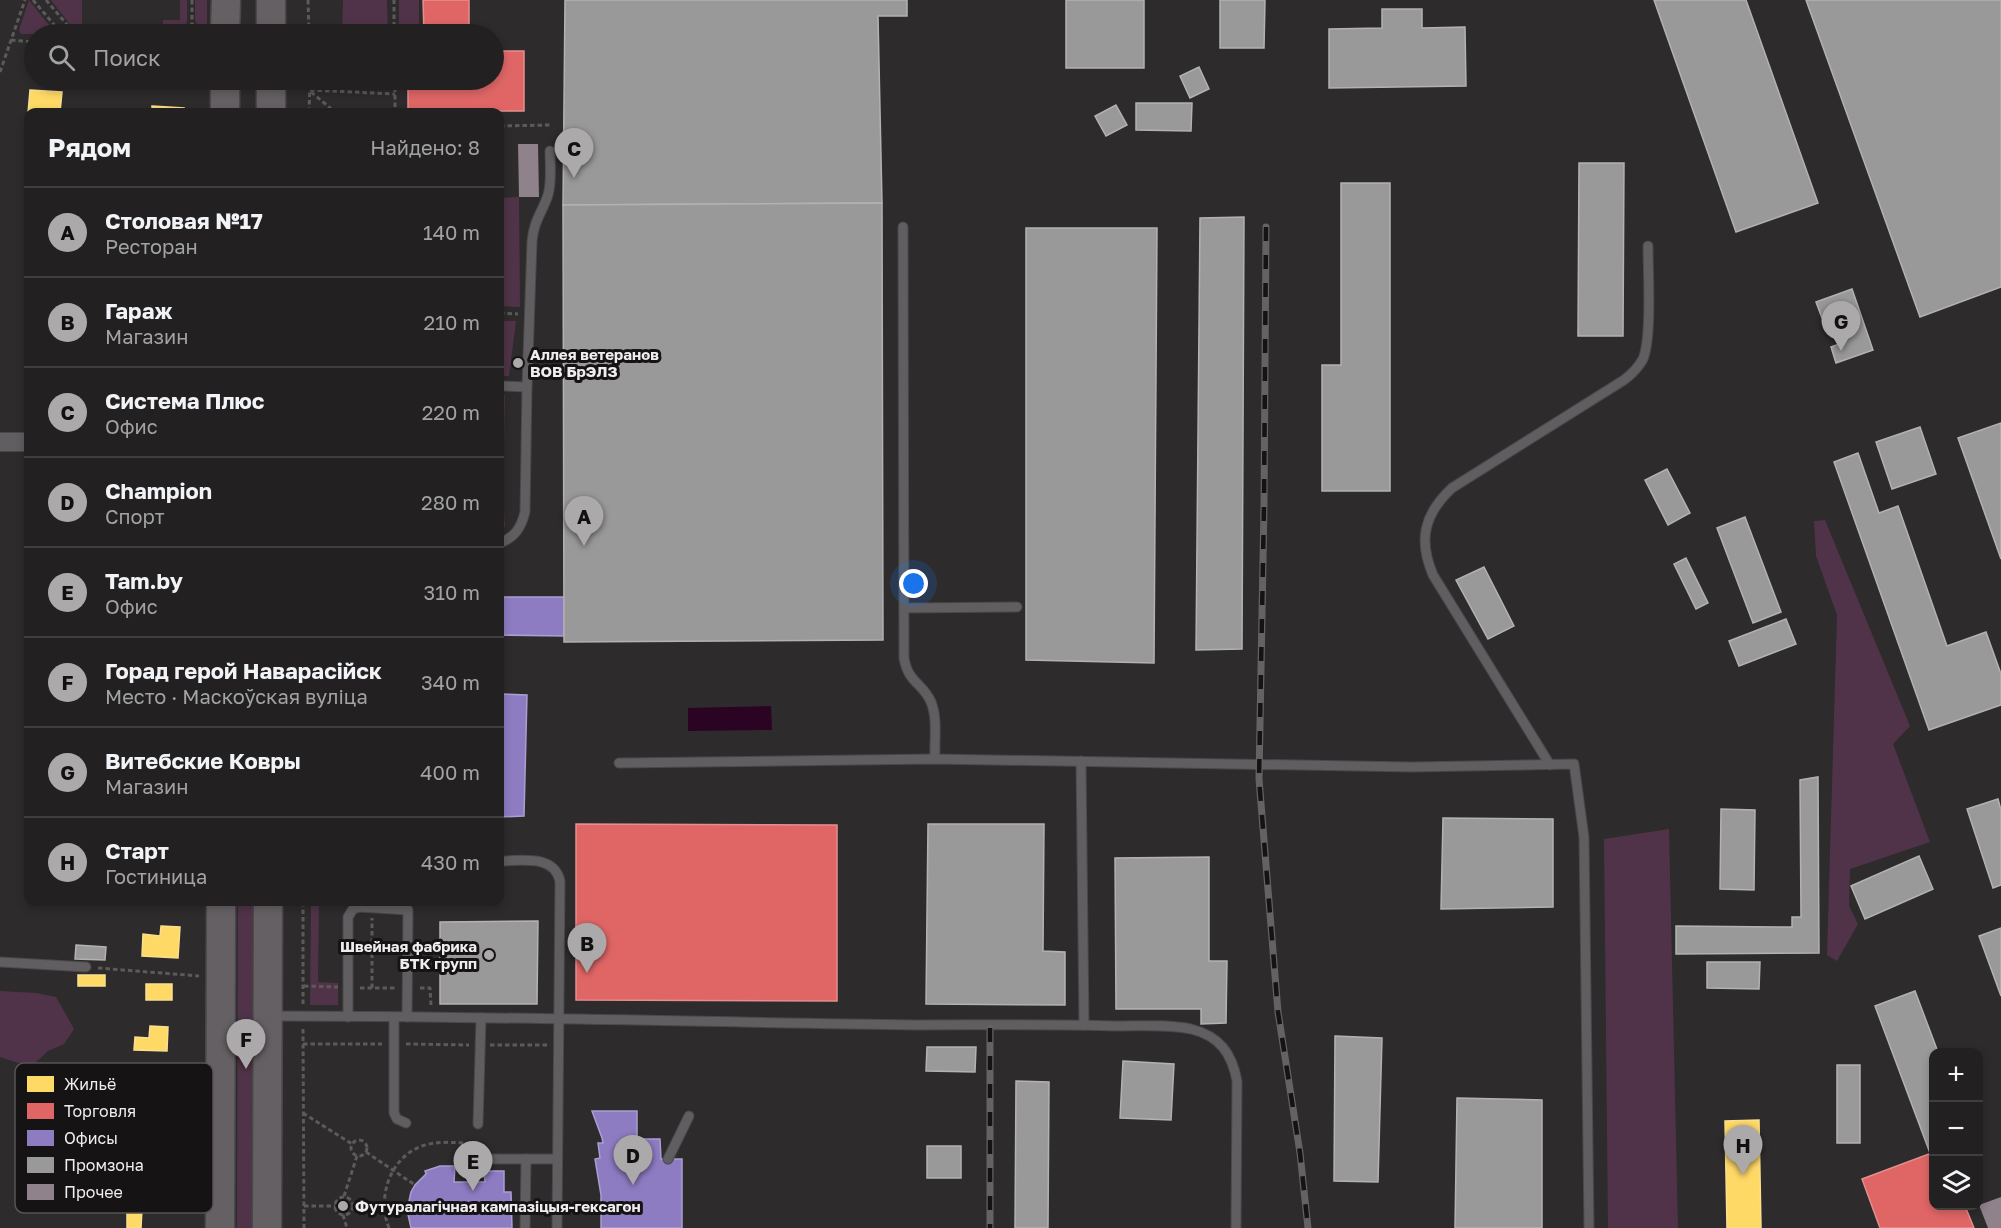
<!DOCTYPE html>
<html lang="ru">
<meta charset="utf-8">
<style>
body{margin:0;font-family:"Golos Text",sans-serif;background:#2e2d2e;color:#f1f3f6}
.controls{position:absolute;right:18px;bottom:18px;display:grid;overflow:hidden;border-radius:12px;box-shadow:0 3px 9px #0003}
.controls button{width:54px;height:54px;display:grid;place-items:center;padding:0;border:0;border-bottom:2px solid #3f3e3f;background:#222021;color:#f1f3f6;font:30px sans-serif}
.you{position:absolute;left:914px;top:584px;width:21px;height:21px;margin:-15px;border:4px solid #fff;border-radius:50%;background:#1a73e8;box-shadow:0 0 0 9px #1a73e833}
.badge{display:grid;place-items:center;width:39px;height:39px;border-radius:50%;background:#aca9ab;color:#111;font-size:20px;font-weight:700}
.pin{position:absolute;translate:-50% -50px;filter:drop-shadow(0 2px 3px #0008)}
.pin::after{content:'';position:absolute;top:32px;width:21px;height:18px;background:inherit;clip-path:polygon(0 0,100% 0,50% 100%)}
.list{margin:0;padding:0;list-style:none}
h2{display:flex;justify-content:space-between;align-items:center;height:78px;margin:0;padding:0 24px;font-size:26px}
h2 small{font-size:20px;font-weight:400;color:#a2a3a5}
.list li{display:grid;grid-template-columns:39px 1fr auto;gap:18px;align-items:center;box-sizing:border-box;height:90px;padding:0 24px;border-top:2px solid #3f3e3f}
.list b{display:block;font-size:22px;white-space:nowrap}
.list p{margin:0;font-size:20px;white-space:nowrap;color:#a2a3a5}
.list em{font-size:20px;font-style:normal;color:#a2a3a5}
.icon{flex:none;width:33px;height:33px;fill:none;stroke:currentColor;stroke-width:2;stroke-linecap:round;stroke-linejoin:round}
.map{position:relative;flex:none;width:2001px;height:1228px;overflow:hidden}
.search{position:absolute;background:#222021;box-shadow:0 3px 9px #0003;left:24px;top:24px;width:480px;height:66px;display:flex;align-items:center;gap:15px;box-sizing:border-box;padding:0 21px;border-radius:33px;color:#a2a3a5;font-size:22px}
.panel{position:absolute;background:#222021;box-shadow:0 3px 9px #0003;left:24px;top:108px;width:480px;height:798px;border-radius:12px}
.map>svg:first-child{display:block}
.green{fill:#503348}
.water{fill:#2a0422}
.homes{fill:#ffd966;stroke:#fadf8f;stroke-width:1.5}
.shops{fill:#e06666;stroke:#e58e8f;stroke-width:1.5}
.offices{fill:#8e7cc3;stroke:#ab9ed0;stroke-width:1.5}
.industry{fill:#999;stroke:#b3b2b3;stroke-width:1.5}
.building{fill:#8f828b}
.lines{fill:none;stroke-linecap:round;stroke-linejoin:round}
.lane-casing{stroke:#4a4749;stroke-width:11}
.street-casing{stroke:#4a4749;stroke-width:20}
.primary-casing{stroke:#4a4749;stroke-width:31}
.path{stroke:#5c5a5b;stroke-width:3;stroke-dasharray:4.5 3;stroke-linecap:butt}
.lane{stroke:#605e60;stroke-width:9}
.street{stroke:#605e60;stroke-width:18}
.primary{stroke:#656063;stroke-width:28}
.rail-casing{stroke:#646263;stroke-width:7}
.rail{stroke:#151314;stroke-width:4.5;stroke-dasharray:14;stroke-linecap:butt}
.poi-dot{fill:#aca9ab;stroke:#151314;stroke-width:2}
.labels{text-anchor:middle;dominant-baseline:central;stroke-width:6;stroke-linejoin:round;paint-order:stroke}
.poi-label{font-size:15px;font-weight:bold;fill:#f0edef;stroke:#151314;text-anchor:start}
.key{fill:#151314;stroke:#575456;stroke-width:1.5}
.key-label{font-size:16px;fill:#f0edef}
</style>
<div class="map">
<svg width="2001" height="1228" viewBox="0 0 2001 1228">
<rect width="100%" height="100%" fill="#2d2b2c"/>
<g class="green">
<path d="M29,0L56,34H21L19,30Z"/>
<path d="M51,0H82V32L75,31Z"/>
<path d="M180,0H187V22L180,34H166L163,31V20H180Z"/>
<path d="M195,0H207V34H200L195,20Z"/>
<path d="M343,0H387L388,34H342Z"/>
<rect x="399" y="0" width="20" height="34"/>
<path d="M519,197L520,307L500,306V198Z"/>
<path d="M500,321H516L509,376H500Z"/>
<path d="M500,395H505L503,494L505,526L500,532Z"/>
<path d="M1825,520L1910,726L1893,744L1930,842L1850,869L1849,906L1858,924L1837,961L1827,955L1837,615L1816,556L1814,521Z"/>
<path d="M1669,829L1678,1228H1608L1604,839Z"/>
<path d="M238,902H253L252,1228H237Z"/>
<path d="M311,902H319L318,982L338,983V1005H310Z"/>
<path d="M0,991L36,993L56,997L74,1029L64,1044L48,1051L31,1067L0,1057Z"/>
</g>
<path class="water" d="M771,706L772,730L688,731V708Z"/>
<g class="homes">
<path d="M30,90L62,92L60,112L28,113Z"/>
<path d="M152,106L184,108L183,112H152Z"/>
<path d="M161,926L180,927L178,958L142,956L143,934L160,936Z"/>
<rect x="78" y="975" width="27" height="11"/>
<rect x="146" y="984" width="26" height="16"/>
<path d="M150,1026L168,1027L167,1051L134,1050L135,1037L149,1038Z"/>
<path d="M1759,1120L1761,1228H1727L1725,1121Z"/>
<path d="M127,1209H142L141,1228H127Z"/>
</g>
<g class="shops">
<path d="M423,0H469V34H424Z"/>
<path d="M494,51H524V111H408V80H494Z"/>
<path d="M576,824L837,825V1001L576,1000Z"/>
<path d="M1934,1152V1206H1965L1974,1228H1880L1862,1179Z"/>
</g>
<g class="offices">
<path d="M500,597H565L564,636L500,635Z"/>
<path d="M500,694L527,695L524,816L500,817Z"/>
<path d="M592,1111H637V1139H660L661,1159H682V1228H601V1195L595,1159L600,1158L598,1143H603L602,1138Z"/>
<path d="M440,1166H455L454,1182H485L484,1171H504V1192H511L512,1228H411L407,1210L411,1192L415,1185L426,1174L425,1171Z"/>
</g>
<g class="industry">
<path d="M565,0H907V16H878L882,203L563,205Z"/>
<rect x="1066" y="0" width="78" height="68"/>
<path d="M1220,0H1265L1264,48H1220Z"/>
<path d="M1654,0H1746L1818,203L1736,232Z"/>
<path d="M1806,0H2001V287L1920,317Z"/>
<path d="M1382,9H1422V28L1465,27L1466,86L1329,88V29L1382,28Z"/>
<path d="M1199,67L1209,89L1190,98L1180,76Z"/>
<path d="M1136,103H1192L1191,131L1136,130Z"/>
<path d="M1116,105L1127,125L1106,136L1095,116Z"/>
<path d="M1579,163H1624L1623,336H1578Z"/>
<path d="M1341,183H1390V491H1322V365H1341Z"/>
<path d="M882,203L883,640L564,642L563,205Z"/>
<path d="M1244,217L1242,649L1196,650L1200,218Z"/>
<path d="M1026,228H1157L1154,663L1026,660Z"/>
<path d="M1852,289L1873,350L1836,363L1831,347L1839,344L1829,315L1822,318L1816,302Z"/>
<path d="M2001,423V559L1958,438Z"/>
<path d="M1920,427L1936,474L1892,489L1876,442Z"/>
<path d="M1858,453L1879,513L1898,506L1947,646L1986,632L2001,674V705L1929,730L1834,462Z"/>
<path d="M1667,469L1690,513L1668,525L1645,480Z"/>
<path d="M1745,517L1781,612L1753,623L1717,528Z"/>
<path d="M1686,558L1708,603L1696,609L1674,564Z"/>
<path d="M1484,567L1514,626L1488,639L1456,580Z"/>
<path d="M1786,619L1796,644L1739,666L1729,641Z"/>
<path d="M1818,777L1819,953L1676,954V926L1792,927V917H1801L1800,780Z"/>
<path d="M1998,799L2001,810V885L1993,888L1967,809Z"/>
<path d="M1721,809L1755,810L1754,890L1720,889Z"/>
<path d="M1443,818L1553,819V907L1441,909Z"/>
<path d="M928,824H1044L1043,951L1065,952V1005L926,1004Z"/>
<path d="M1919,856L1933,889L1865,919L1851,886Z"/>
<path d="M1209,857V961H1227L1226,1023L1201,1024V1009H1116L1115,858Z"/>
<path d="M538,921L537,1004H440V922Z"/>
<path d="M2001,928V996L1979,936Z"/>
<path d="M76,945L106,947L105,960L75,959Z"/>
<path d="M1707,962H1760L1759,989L1707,988Z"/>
<path d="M1915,991L1938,1052H1934V1152L1930,1153L1875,1006Z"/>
<path d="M1335,1036L1382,1038L1378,1182L1334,1181Z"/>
<path d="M927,1047H976L975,1072L926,1071Z"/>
<path d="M1123,1061L1174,1064L1171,1120L1120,1118Z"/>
<rect x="1837" y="1065" width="23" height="78"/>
<path d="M1016,1081L1049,1082L1048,1228H1015Z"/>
<path d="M1457,1098L1542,1100V1228H1455Z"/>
<rect x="927" y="1146" width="34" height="32"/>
</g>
<g class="building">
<path d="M518,144H538L539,197H519Z"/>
<path d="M2001,1197V1228H1988L1979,1205Z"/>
</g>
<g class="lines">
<g class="lane-casing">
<g id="lane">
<path d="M903,227L904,658C908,683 923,683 931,702C938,719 934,741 935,759"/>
<path d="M500,386L527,387L525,512C521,528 515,537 500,543"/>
<path d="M527,387L532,241C534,220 542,213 548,195C552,181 550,166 550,151"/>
<path d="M904,608L1017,607"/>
<path d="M1081,761L1084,1025"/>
<path d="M619,763L935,759L1412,767L1574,764L1584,837L1589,1228"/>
<path d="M1550,765L1433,575C1418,540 1424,514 1452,488L1624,380C1632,374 1638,368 1643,359C1652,337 1648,272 1648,246"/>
<path d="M500,861C521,861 554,854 560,881L557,1228"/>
<path d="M0,962L86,967"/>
<path d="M270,1016C486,1016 701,1022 916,1025C983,1025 1049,1024 1116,1026C1140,1026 1167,1024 1191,1029C1220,1036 1232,1054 1237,1081L1236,1228"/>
<path d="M348,1017V917L353,909L360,907L408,910L407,1017"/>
<path d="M394,1017V1113L397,1119L406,1123"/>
<path d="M478,1124L481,1018"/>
<path d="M480,1159H557"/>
<path d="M668,1159L689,1116"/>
<path d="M525,1228L526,1159"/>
</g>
</g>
<g class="street-casing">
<path id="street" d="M0,442H28"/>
</g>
<g class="primary-casing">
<g id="primary">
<path d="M225,34L226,0"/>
<path d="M271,34V0"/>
<path d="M225,112V80"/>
<path d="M271,112V80"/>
<path d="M220,1228L221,902"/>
<path d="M267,1228L268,902"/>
</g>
</g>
<g class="path">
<path d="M33,0L62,34"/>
<path d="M46,0L75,34"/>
<path d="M192,0V23L197,34"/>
<path d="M308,0L309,34"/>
<path d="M186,34L192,23"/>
<path d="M394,34V0"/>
<path d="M11,40L34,42"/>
<path d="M0,72L25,0"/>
<path d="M395,80V112"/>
<path d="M310,90L395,94"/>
<path d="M325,90L337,80"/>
<path d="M311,92L335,112"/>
<path d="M309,112L310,80"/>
<path d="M500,126L550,125"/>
<path d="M500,313L518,314"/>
<path d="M303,902V1004"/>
<path d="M98,968L199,976"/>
<path d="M304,986L338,987"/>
<path d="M360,988H395"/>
<path d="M372,988V918"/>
<path d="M420,988H430L431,1005"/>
<path d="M303,1029L304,1228"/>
<path d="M303,1044H382"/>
<path d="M406,1044L469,1045"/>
<path d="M490,1045H547"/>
<path d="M303,1113L352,1144"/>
<circle cx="359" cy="1148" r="8"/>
<path d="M366,1152L415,1185"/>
<path d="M344,1196L357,1156"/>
<circle cx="344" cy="1206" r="9"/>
<path d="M353,1205H384"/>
<path d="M304,1206H335"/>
<path d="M343,1215L347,1228"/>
<path d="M389,1228C377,1198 389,1158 422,1146C439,1140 460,1143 477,1144L478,1148"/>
</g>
<use href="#lane" class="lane"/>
<use href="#street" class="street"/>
<use href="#primary" class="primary"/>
<g class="rail-casing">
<g id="rail">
<path d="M1266,227L1264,506L1259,779L1278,1012L1300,1153L1308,1228"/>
<path d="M990,1028V1228"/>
</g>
</g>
<use href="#rail" class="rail"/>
</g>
<g class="poi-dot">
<circle cx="518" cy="363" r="6"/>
<circle cx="489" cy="955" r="6"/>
<circle cx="343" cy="1206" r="6"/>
</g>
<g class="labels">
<g class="poi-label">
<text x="530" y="354">Аллея ветеранов<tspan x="530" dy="17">ВОВ БрЭЛЗ</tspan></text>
<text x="477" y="946" text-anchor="end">Швейная фабрика<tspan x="477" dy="17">БТК групп</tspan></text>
<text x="355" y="1206">Футуралагічная кампазіцыя-гексагон</text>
</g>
</g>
<rect x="15" y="1063" width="198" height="150" rx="9" class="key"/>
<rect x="27" y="1076" width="27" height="16" fill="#ffd966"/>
<rect x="27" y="1103" width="27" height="16" fill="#e06666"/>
<rect x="27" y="1130" width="27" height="16" fill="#8e7cc3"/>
<rect x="27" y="1157" width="27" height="16" fill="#999"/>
<rect x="27" y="1184" width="27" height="16" fill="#8f828b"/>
<g class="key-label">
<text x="64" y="1090">Жильё</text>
<text x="64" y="1117">Торговля</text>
<text x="64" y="1144">Офисы</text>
<text x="64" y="1171">Промзона</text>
<text x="64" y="1198">Прочее</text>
</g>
</svg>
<div class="controls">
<button>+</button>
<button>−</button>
<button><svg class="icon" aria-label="layers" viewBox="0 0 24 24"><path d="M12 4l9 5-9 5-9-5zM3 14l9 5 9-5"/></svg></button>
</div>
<div class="you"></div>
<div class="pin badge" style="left:584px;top:546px">A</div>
<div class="pin badge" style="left:587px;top:973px">B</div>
<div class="pin badge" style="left:574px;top:178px">C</div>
<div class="pin badge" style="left:633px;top:1185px">D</div>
<div class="pin badge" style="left:473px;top:1191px">E</div>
<div class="pin badge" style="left:246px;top:1069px">F</div>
<div class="pin badge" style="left:1841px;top:351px">G</div>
<div class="pin badge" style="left:1743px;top:1175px">H</div>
<div class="search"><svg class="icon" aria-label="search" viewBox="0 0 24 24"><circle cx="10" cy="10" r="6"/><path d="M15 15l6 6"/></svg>Поиск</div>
<section class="panel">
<h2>Рядом<small>Найдено: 8</small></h2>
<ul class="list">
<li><span class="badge">A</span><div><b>Столовая №17</b><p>Ресторан</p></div><em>140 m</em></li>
<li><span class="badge">B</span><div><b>Гараж</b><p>Магазин</p></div><em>210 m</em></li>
<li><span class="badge">C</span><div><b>Система Плюс</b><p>Офис</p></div><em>220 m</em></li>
<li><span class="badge">D</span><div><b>Champion</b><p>Спорт</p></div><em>280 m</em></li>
<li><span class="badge">E</span><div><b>Tam.by</b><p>Офис</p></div><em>310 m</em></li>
<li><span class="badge">F</span><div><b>Горад герой Наварасійск</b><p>Место · Маскоўская вуліца</p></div><em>340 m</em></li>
<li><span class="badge">G</span><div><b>Витебские Ковры</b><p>Магазин</p></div><em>400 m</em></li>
<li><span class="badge">H</span><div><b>Старт</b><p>Гостиница</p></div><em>430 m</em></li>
</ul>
</section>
</div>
